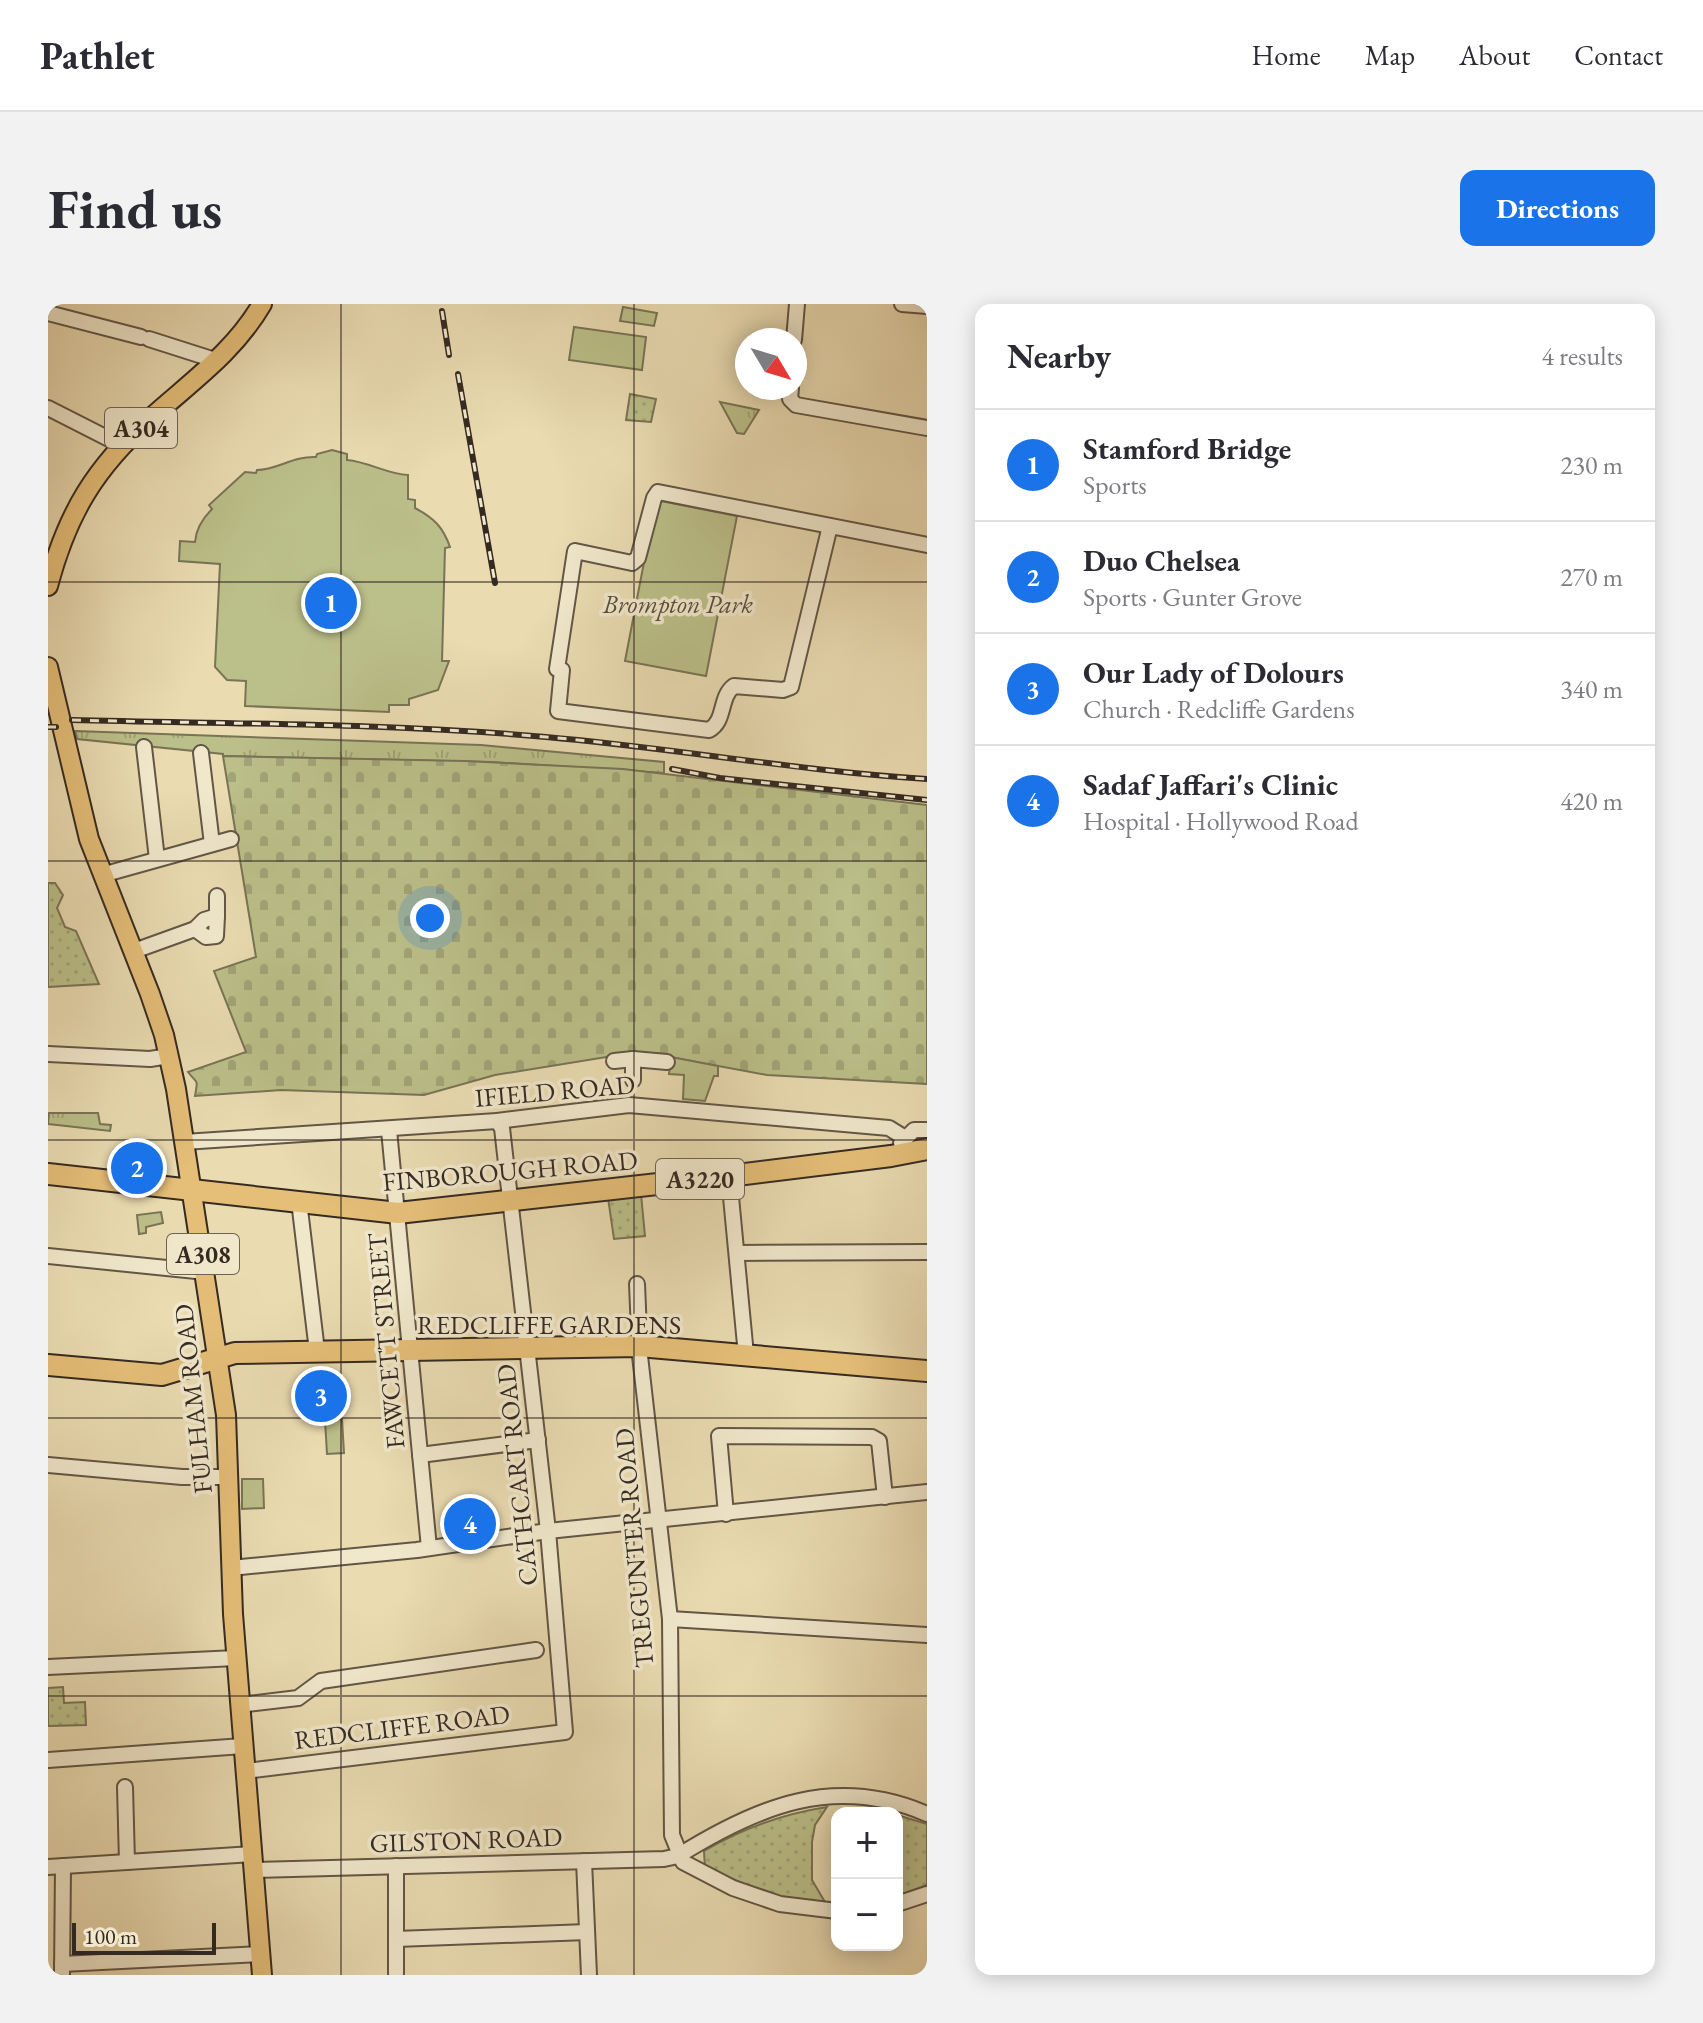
<!DOCTYPE html>
<meta charset="utf-8">
<style>
body{margin:0;font-family:"EB Garamond",serif;background:#f2f2f3;color:#2b2b33}
.controls{position:absolute;right:24px;bottom:24px;display:grid;overflow:hidden;border-radius:16px;box-shadow:0 4px 20px #0003}
.controls button{width:72px;height:72px;display:grid;place-items:center;padding:0;border:0;border-bottom:2px solid #e1e1e2;background:#fff;color:#2b2b33;font:40px sans-serif}
.compass{position:absolute;left:687px;top:24px;width:72px;height:72px;border-radius:50%;background:#fff;box-shadow:0 4px 20px #0003;rotate:128deg}
.scale{position:absolute;left:24px;bottom:20px;width:144px;box-sizing:border-box;padding-left:8px;border:4px solid #352a22;border-top:0;font-size:22px;line-height:28px;white-space:nowrap;color:#352a22;-webkit-text-stroke:6px #f1e8cc;paint-order:stroke}
.you{position:absolute;left:382px;top:614px;width:28px;height:28px;margin:-20px;border:6px solid #fff;border-radius:50%;background:#1a73e8;box-shadow:0 0 0 12px #1a73e833}
.badge{display:grid;place-items:center;width:52px;height:52px;border-radius:50%;background:#1a73e8;color:#fff;font-size:26px;font-weight:700}
.pin{position:absolute;translate:-50% -50%;border:4px solid #fff;box-shadow:0 2px 8px #0006}
.list{margin:0;padding:0;list-style:none}
h2{display:flex;justify-content:space-between;align-items:center;height:104px;margin:0;padding:0 32px;font-size:34px}
h2 small{font-size:26px;font-weight:400;color:#7c7c81}
.list li{display:grid;grid-template-columns:52px 1fr auto;gap:24px;align-items:center;box-sizing:border-box;height:112px;padding:0 32px;border-top:2px solid #e1e1e2}
.list b{display:block;font-size:30px;white-space:nowrap}
.list p{margin:0;font-size:26px;white-space:nowrap;color:#7c7c81}
.list em{font-size:26px;font-style:normal;color:#7c7c81}
.map{position:relative;flex:none;width:879px;height:1671px;overflow:hidden;border-radius:16px}
header{display:flex;align-items:center;gap:48px;box-sizing:border-box;height:112px;padding:0 40px;background:#fff;border-bottom:2px solid #e1e1e2}
header strong{font-size:38px}
nav{display:flex;gap:44px;margin-inline-start:auto;font-size:28px}
.intro{display:flex;align-items:center;justify-content:space-between;box-sizing:border-box;height:192px;padding:0 48px}
h1{margin:0;font-size:56px}
.button{padding:20px 36px;border-radius:16px;background:#1a73e8;color:#fff;font-size:28px;font-weight:700}
main{display:flex;gap:48px;padding:0 48px}
aside{flex:1;background:#fff;border-radius:16px;box-shadow:0 4px 20px #0003}
.map>svg:first-child{display:block}
.grass{fill:url(#grass-tufts);stroke:#787456;stroke-width:2}
.cemetery{fill:url(#cemetery-stones);stroke:#787456;stroke-width:2}
.park{fill:#bbbf89;stroke:#787456;stroke-width:2}
.garden{fill:url(#garden-dots);stroke:#787456;stroke-width:2}
.lines{fill:none;stroke-linecap:round;stroke-linejoin:round}
.minor-casing{stroke:#625646;stroke-width:18}
.major-casing{stroke:#352a22;stroke-width:22}
.highway-casing{stroke:#352a22;stroke-width:24}
.minor{stroke:#f1e8cc;stroke-width:14}
.major{stroke:#e5be78;stroke-width:18}
.highway{stroke:#e5be78;stroke-width:20}
.rail-casing{stroke:#352a22;stroke-width:6}
.rail{stroke:#f1e8cc;stroke-width:3;stroke-dasharray:9;stroke-linecap:butt}
.grid{fill:none;stroke:#352a22;stroke-width:2;stroke-opacity:0.55}
.labels{text-anchor:middle;dominant-baseline:central;stroke-width:7;stroke-linejoin:round;paint-order:stroke}
.shield{fill:#f1e8cc;stroke:#6d6355;stroke-width:2}
.shield-label{font-size:24px;font-weight:bold;fill:#352a22}
.park-label{font-size:26px;font-style:italic;fill:#564f3c;stroke:#f1e8cc}
.street-label{font-size:26px;fill:#352a22;stroke:#f1e8cc}
</style>
<header>
<strong>Pathlet</strong>
<nav><a>Home</a><a>Map</a><a>About</a><a>Contact</a></nav>
</header>
<div class="intro"><h1>Find us</h1><a class="button">Directions</a></div>
<main>
<div class="map">
<svg width="879" height="1671" viewBox="0 0 879 1671">
<defs>
<pattern id="grass-tufts" width="24" height="20" patternUnits="userSpaceOnUse" patternTransform="scale(2)"><rect width="24" height="20" fill="#bbbf89"/><path d="M3 7l-1-3M5 7V3M7 7l1-3M15 17l-1-3M17 17v-4M19 17l1-3" fill="none" stroke="#a1a476"/></pattern>
<pattern id="cemetery-stones" width="16" height="16" patternUnits="userSpaceOnUse" patternTransform="scale(2)"><rect width="16" height="16" fill="#bbbf89"/><path d="M2 7V4a2 2 0 0 1 4 0v3zM10 15v-3a2 2 0 0 1 4 0v3z" fill="#a1a476"/></pattern>
<pattern id="garden-dots" width="8" height="8" patternUnits="userSpaceOnUse" patternTransform="scale(2)"><rect width="8" height="8" fill="#bbbf89"/><path d="M2 2h.1M6 6h.1" fill="none" stroke="#a1a476" stroke-width="1.8" stroke-linecap="round"/></pattern>
</defs>
<rect width="100%" height="100%" fill="#eadbb1"/>
<filter id="stains"><feTurbulence type="fractalNoise" baseFrequency=".0025" numOctaves="4"/><feColorMatrix values="0 0 0 0 .2 0 0 0 0 .09 0 0 0 0 .02 0 0 0 .5 -.17"/></filter>
<radialGradient id="worn" r=".72"><stop offset=".6" stop-color="#630" stop-opacity="0"/><stop offset="1" stop-color="#630" stop-opacity=".3"/></radialGradient>
<g class="grass">
<path d="M672,98L711,106L696,130L689,129Z"/>
<path d="M27,427L433,441L616,458V469L444,458L175,452V450L29,435Z"/>
<path d="M1,809H50L52,820L63,821L62,827L0,820Z"/>
<path d="M113,908L115,919L98,923V929L91,930L89,911Z"/>
</g>
<path class="cemetery" d="M175,452L417,457L575,465L879,501V780L719,771L622,753L583,749L447,771L376,791L233,786L147,792C150,774 150,781 140,768L198,748L166,667L208,653Z"/>
<g class="park">
<path d="M575,3L609,9L606,22L572,17Z"/>
<path d="M526,23L598,33L594,66L521,56Z"/>
<path d="M284,146L299,150V156C321,158 339,170 360,171V195L367,196V204C386,214 395,223 402,243L397,244L394,357H401L390,386L361,395V401H341V408L197,402L198,377L179,376L167,363L172,260L131,257L132,237L147,238C148,225 155,214 164,205L161,201L197,168L208,169L209,166C229,166 245,152 268,153L269,150Z"/>
<path d="M608,196L689,212L658,372L577,357Z"/>
<path d="M623,753L670,762V772H666L657,797L635,795L636,771L621,770Z"/>
<path d="M294,1115L296,1149L279,1150L277,1116Z"/>
<path d="M194,1175H215L216,1204L194,1205Z"/>
</g>
<g class="garden">
<path d="M582,90L608,95L603,118L578,116Z"/>
<path d="M0,579H7L15,591L9,604L17,623L28,627L51,680L0,683Z"/>
<path d="M593,890L597,932L566,935L560,894Z"/>
<path d="M15,1383L16,1399L37,1398L38,1421L0,1422V1384Z"/>
<path d="M779,1503L767,1521L764,1538V1576L777,1598L727,1592L657,1564L656,1547C695,1524 734,1510 779,1503Z"/>
<path d="M849,1511L879,1520V1581L849,1592Z"/>
</g>
<g class="lines">
<g class="minor-casing">
<g id="minor">
<path d="M854,0L879,2"/>
<path d="M0,9L93,33"/>
<path d="M101,35L170,57"/>
<path d="M746,36L749,0"/>
<path d="M743,84L742,95L748,101L879,124"/>
<path d="M0,104L65,137"/>
<path d="M782,222L743,383L735,386L686,382C671,393 678,417 661,426L510,407L514,366L509,365L527,247L584,259L590,254L606,194L610,188L879,241"/>
<path d="M96,443L109,555"/>
<path d="M153,449L164,540"/>
<path d="M54,571L183,535"/>
<path d="M147,625L158,633L168,632L169,612"/>
<path d="M86,647L147,625L156,616L169,612V592"/>
<path d="M0,750L102,755L121,752"/>
<path d="M566,757L585,755"/>
<path d="M585,776V755L619,758"/>
<path d="M341,826L381,1244"/>
<path d="M136,838L449,817L581,801L841,824L857,834"/>
<path d="M853,839L866,826H879"/>
<path d="M681,872L698,1051"/>
<path d="M251,897L269,1047"/>
<path d="M689,949L879,948"/>
<path d="M0,952L158,968"/>
<path d="M589,980L592,1052L622,1315L624,1531L635,1558L685,1584L732,1600L789,1607"/>
<path d="M372,1151L490,1136"/>
<path d="M0,1161L134,1173H182"/>
<path d="M678,1210L671,1132L824,1133L831,1137L837,1193"/>
<path d="M183,1264L369,1246L500,1227L879,1188"/>
<path d="M622,1315L879,1331"/>
<path d="M0,1363L188,1354"/>
<path d="M191,1401L250,1394L273,1377L488,1346"/>
<path d="M0,1456L195,1442"/>
<path d="M198,1467L517,1428L500,1227L454,824L449,817"/>
<path d="M77,1483L79,1558"/>
<path d="M536,1557L541,1671"/>
<path d="M0,1563L205,1550"/>
<path d="M207,1566L616,1555L630,1552C710,1502 787,1470 879,1510"/>
<path d="M849,1600L879,1590"/>
<path d="M348,1635L539,1628"/>
<path d="M14,1660L212,1650"/>
<path d="M348,1669V1562"/>
<path d="M14,1671L15,1562"/>
</g>
</g>
<g class="major-casing">
<g id="major">
<path d="M0,282C19,210 47,163 104,113C144,77 186,48 214,0"/>
<path d="M0,363L41,535L102,690L116,731L128,785L178,1111L185,1310L214,1671"/>
</g>
</g>
<g class="highway-casing">
<g id="highway">
<path d="M0,870L350,909L681,872L843,852L879,845"/>
<path d="M0,1061L114,1071L187,1049L591,1042L879,1067"/>
</g>
</g>
<use href="#minor" class="minor"/>
<use href="#major" class="major"/>
<use href="#highway" class="highway"/>
<g class="rail-casing">
<g id="rail">
<path d="M394,7L401,51"/>
<path d="M410,70L447,279"/>
<path d="M24,416C182,420 341,419 498,433C626,444 751,467 879,475"/>
<path d="M0,423H8"/>
<path d="M624,465L672,474L879,496"/>
</g>
</g>
<use href="#rail" class="rail"/>
</g>
<path class="grid" d="M293,0V1671M586,0V1671M0,278H879M0,557H879M0,836H879M0,1114H879M0,1392H879"/>
<g class="labels">
<g class="shield">
<rect x="57" y="104" width="72" height="40" rx="6"/>
<rect x="608" y="855" width="88" height="40" rx="6"/>
<rect x="119" y="930" width="72" height="40" rx="6"/>
</g>
<g class="shield-label">
<text x="93" y="124">A304</text>
<text x="652" y="875">A3220</text>
<text x="155" y="950">A308</text>
</g>
<g class="park-label">
<text x="630" y="300">Brompton Park</text>
</g>
<g class="street-label">
<text transform="translate(507 787) rotate(-5)">IFIELD ROAD</text>
<text transform="translate(462 867) rotate(-5)">FINBOROUGH ROAD</text>
<text x="501" y="1021">REDCLIFFE GARDENS</text>
<text transform="translate(338 1037) rotate(-95)">FAWCETT STREET</text>
<text transform="translate(145 1095) rotate(-96)">FULHAM ROAD</text>
<text transform="translate(469 1171) rotate(-96)">CATHCART ROAD</text>
<text transform="translate(586 1244) rotate(-95)">TREGUNTER ROAD</text>
<text transform="translate(354 1423) rotate(-7)">REDCLIFFE ROAD</text>
<text transform="translate(418 1536) rotate(-2)">GILSTON ROAD</text>
</g>
</g>
<rect width="100%" height="100%" filter="url(#stains)"/>
<rect width="100%" height="100%" fill="url(#worn)"/>
</svg>
<div class="controls">
<button>+</button>
<button>−</button>
</div>
<svg class="compass" viewBox="-18 -18 36 36"><path d="M0-13l5 13h-10z" fill="#e53935"/><path d="M0 13l5-13h-10z" fill="#7c7c81"/></svg>
<div class="scale">100 m</div>
<div class="you"></div>
<div class="pin badge" style="left:283px;top:299px">1</div>
<div class="pin badge" style="left:89px;top:864px">2</div>
<div class="pin badge" style="left:273px;top:1092px">3</div>
<div class="pin badge" style="left:422px;top:1220px">4</div>
</div>
<aside>
<h2>Nearby<small>4 results</small></h2>
<ul class="list">
<li><span class="badge">1</span><div><b>Stamford Bridge</b><p>Sports</p></div><em>230 m</em></li>
<li><span class="badge">2</span><div><b>Duo Chelsea</b><p>Sports · Gunter Grove</p></div><em>270 m</em></li>
<li><span class="badge">3</span><div><b>Our Lady of Dolours</b><p>Church · Redcliffe Gardens</p></div><em>340 m</em></li>
<li><span class="badge">4</span><div><b>Sadaf Jaffari's Clinic</b><p>Hospital · Hollywood Road</p></div><em>420 m</em></li>
</ul>
</aside>
</main>
